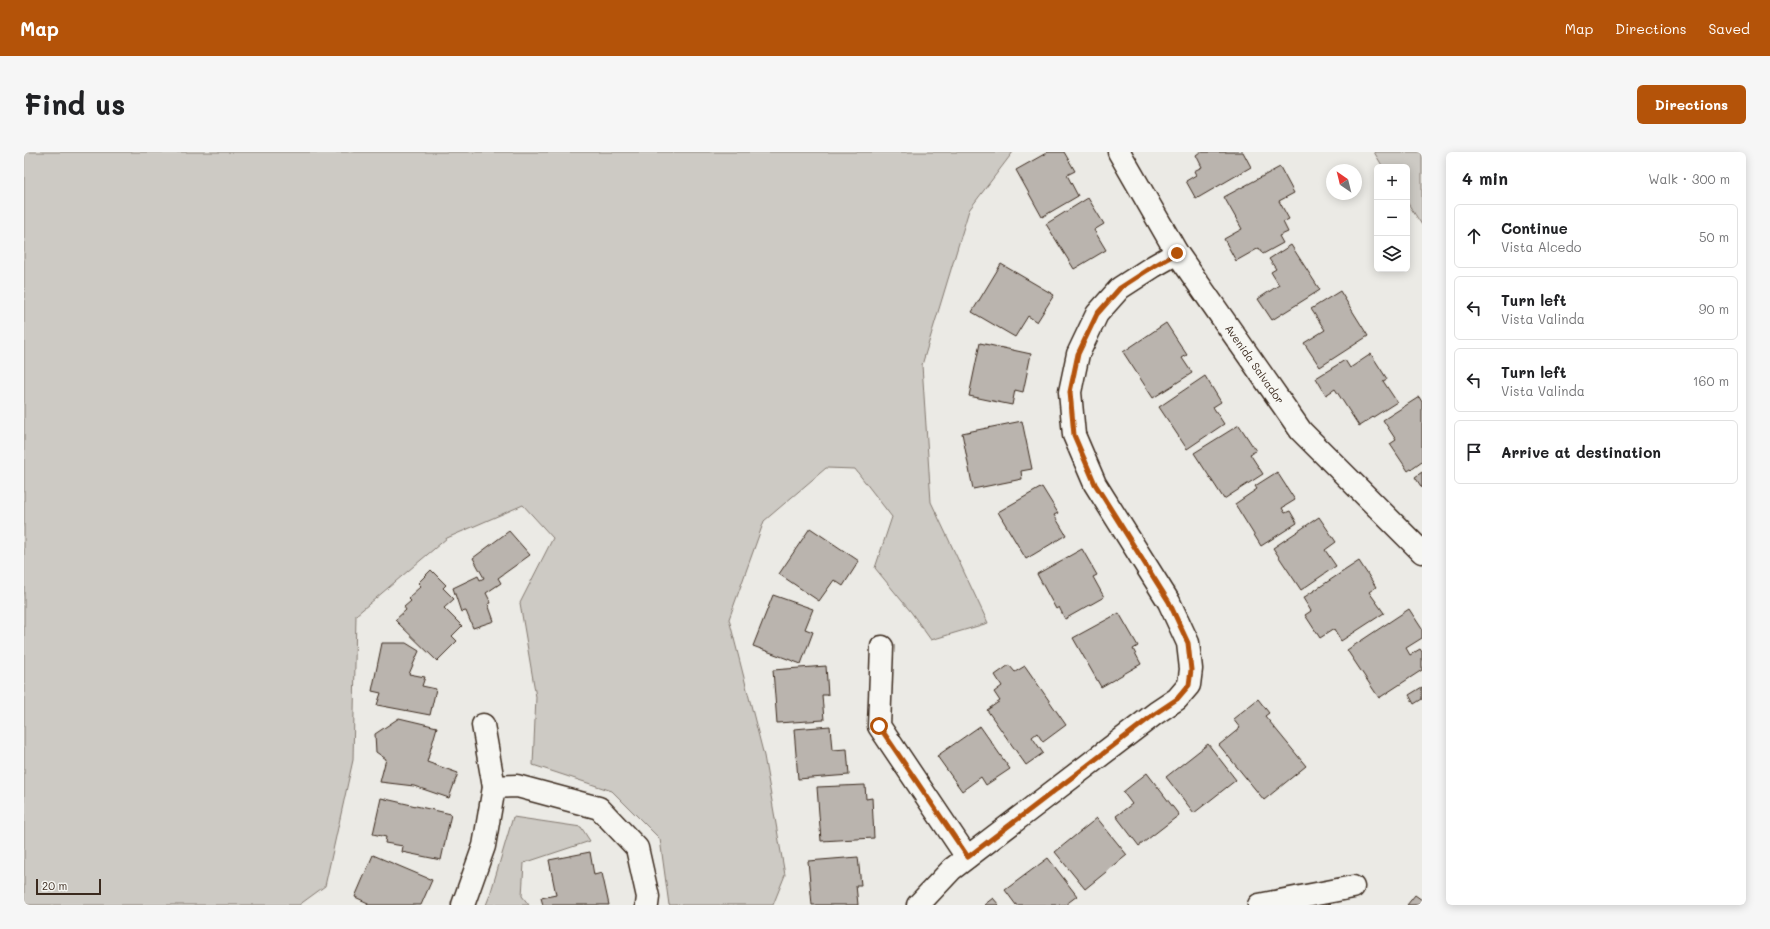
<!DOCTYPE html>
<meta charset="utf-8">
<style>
body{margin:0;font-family:Mali,sans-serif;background:#f6f6f6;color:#202124}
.controls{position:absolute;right:12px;top:12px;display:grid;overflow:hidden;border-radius:6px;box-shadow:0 2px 10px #0003}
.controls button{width:36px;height:36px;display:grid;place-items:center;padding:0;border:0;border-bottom:1px solid #e0e0e0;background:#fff;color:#202124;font:20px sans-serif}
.compass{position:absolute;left:1302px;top:12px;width:36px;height:36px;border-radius:50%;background:#fff;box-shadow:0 2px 10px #0003;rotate:325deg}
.scale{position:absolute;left:12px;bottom:10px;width:65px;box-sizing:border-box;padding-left:4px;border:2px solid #3b2a1e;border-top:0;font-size:11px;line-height:14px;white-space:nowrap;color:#3b2a1e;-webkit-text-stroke:3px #f6f6f2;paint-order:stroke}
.stop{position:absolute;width:12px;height:12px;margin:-9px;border:3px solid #b45309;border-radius:50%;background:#fff}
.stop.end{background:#b45309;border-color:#fff;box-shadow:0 1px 4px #0008}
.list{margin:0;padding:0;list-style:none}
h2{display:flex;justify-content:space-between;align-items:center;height:52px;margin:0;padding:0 16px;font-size:17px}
h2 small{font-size:13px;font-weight:400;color:#757577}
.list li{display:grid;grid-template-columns:26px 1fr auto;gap:12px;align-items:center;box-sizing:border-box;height:64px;margin:0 8px 8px;padding:0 8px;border:1px solid #e0e0e0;border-radius:6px}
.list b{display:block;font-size:15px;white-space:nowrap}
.list p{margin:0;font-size:13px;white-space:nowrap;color:#757577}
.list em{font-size:13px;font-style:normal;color:#757577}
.icon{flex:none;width:22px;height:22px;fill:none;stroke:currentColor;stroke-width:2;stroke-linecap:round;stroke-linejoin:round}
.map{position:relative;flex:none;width:1398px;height:753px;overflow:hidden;border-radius:6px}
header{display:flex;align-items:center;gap:24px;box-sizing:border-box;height:56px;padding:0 20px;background:#b45309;color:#fff}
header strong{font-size:19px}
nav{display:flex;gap:22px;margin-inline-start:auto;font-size:14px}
.intro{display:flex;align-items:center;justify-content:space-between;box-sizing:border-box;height:96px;padding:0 24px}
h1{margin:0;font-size:28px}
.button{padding:10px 18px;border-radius:6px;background:#b45309;color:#fff;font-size:14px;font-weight:700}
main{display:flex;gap:24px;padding:0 24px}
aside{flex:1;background:#fff;border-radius:6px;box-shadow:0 2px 10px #0003}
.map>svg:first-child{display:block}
.green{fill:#cdcac4;stroke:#847a71}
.building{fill:#bab4ae;stroke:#3b2a1e}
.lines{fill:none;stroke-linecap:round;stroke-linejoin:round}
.minor-casing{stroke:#3b2a1e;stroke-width:25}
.tertiary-casing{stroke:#3b2a1e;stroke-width:25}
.minor{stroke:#f6f6f2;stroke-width:22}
.tertiary{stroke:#f6f6f2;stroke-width:22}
.route{stroke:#b45309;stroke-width:5}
.labels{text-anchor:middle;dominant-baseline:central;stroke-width:4;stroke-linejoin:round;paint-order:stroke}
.street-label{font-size:11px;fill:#3b2a1e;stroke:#f6f6f2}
</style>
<header>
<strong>Map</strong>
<nav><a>Map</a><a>Directions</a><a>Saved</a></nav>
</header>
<div class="intro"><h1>Find us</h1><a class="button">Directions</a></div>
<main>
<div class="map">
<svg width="1398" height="753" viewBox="0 0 1398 753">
<rect width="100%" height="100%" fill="#ebeae5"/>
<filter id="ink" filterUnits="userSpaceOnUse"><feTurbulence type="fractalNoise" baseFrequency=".025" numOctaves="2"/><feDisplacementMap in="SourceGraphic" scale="8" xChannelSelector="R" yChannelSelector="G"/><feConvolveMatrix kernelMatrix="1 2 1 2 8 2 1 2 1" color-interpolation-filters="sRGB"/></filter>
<g filter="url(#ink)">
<g class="green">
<path d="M0,0H989L945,58L898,213L907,350L964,471L907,488L887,460L851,416L868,365L831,317L802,316L740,369L705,467L740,604L761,723L749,753H645L636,687L588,639L509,613L512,545L496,451L529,386L499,353L423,386L332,463L329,608L301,734L275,753H0Z"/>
<path d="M1350,0H1398V73L1383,50V15H1359Z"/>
<path d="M489,665L557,675L566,689L500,711L498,744L505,753H462L466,743Z"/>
</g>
<g class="building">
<path d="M1024,0H1040L1051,19L1043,23L1054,44L1018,65L992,18Z"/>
<path d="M1176,0H1219L1227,15L1172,47L1162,29L1172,23L1170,19L1178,15L1172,3Z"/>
<path d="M1256,15L1270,41L1255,49L1265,67L1259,70L1264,80L1255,84L1259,91L1239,102L1235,96L1212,109L1200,87L1218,77L1200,45Z"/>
<path d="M1064,46L1080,72L1070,78L1082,98L1050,117L1022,72Z"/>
<path d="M1267,93L1296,138L1248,168L1234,147L1255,133L1247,120L1252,117L1245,107Z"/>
<path d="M977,112L1030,143L1013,170L1004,164L991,185L948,160Z"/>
<path d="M1316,139L1344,184L1296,215L1280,191L1301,178L1287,157Z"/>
<path d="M1142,171L1163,203L1158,206L1168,221L1129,246L1099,200Z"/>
<path d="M956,191L1007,202L999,240L991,238L988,253L945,244Z"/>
<path d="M1347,202L1363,227L1359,229L1373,250L1335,274L1311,237L1302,243L1292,226L1321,208L1326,216Z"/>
<path d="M1181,224L1197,250L1189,255L1200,272L1163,297L1135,255Z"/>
<path d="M1395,245L1398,250V309L1384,319L1366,292L1372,288L1359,268Z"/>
<path d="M998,269L1008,317L997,319L998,327L949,337L938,281Z"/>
<path d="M1215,273L1232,299L1226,302L1239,322L1200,347L1170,301Z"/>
<path d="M1253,320L1271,348L1258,356L1261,361L1266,359L1273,371L1237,394L1211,352L1233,337L1231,334Z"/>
<path d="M1398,320V336L1391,325Z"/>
<path d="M1018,335L1034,361L1030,363L1042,383L1002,407L974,360Z"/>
<path d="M1295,365L1312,390L1301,398L1312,414L1277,438L1249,396Z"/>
<path d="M786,376L835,409L819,434L810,428L795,449L755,422Z"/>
<path d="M485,379L506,403L474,426L477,431L462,441L467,451L464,452L470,469L449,476L442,459L437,460L429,436L454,424L456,428L460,426L449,406Z"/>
<path d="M1058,397L1073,423L1069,425L1080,445L1041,467L1035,455L1032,457L1013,422Z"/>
<path d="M1335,409L1352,435L1345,440L1360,461L1317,489L1310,477L1296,486L1281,463L1287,459L1279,446Z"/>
<path d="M407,418L422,433L419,436L430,447L420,456L438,474L428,484L433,489L413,509L371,468L382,458L380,455L387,449L384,446L397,434L394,431Z"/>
<path d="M749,443L789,457L781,477L789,480L777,512L729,494Z"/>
<path d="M1385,457L1398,477V486L1382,496L1386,503L1396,497L1398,500V518L1355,546L1323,498Z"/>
<path d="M1095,461L1114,494L1109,497L1117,512L1077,535L1049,486Z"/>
<path d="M358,491H382L395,499L385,522L401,525L398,534L412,537L406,563L353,553L357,541L348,539Z"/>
<path d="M985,513L991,520L1001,514L1042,573L1019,590L1013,581L1008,585L1019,601L1002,613L963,558L976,549L970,540L978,534L971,523Z"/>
<path d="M802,514L804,543H798L800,568L753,571L749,518Z"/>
<path d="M1398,535V547L1390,552L1385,543Z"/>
<path d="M1234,547L1245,561L1241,564L1282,614L1240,648L1195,593L1216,576L1209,567Z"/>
<path d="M375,566L413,575L403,610L434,621L425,646L390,634L356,630L362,607L352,600L351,582Z"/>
<path d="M806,574L808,598L823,597L825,623L774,627L770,577Z"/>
<path d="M956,574L986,617L962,633L957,625L938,639L913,604Z"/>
<path d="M1184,592L1212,628L1170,661L1142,625Z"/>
<path d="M1123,621L1155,663L1115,694L1092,664L1108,652L1099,640Z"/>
<path d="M841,633L842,647L848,646L850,686L797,689L793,635Z"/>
<path d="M357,646L427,662L417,708L378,700L379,694L361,691L362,685L349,682Z"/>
<path d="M1073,666L1103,703L1061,737L1031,700Z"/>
<path d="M566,700L570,723L578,721L585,753H519L517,746L532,743L525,708Z"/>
<path d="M349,703L408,728L397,753H343L344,751L331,745Z"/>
<path d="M834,705L837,733H832L834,753H788L784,709Z"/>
<path d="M1024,706L1053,744L1041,753H992L981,738Z"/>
<path d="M1391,743L1398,748V753H1383Z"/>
<path d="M969,746L975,753H960Z"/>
</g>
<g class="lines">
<g class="minor-casing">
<g id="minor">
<path d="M858,495L855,574L943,705"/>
<path d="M470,635L493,634L575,656L613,696L624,745L623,753"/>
<path d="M439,753L460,694L470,635L459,573"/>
<path d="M894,753L928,717L1132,561L1153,547L1165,533L1167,517L1164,491L1145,450L1071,332L1050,283L1046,240L1054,202L1073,162L1096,136L1130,114L1153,101"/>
<path d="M1235,753L1329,735"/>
</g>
</g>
<g class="tertiary-casing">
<path id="tertiary" d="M1095,0L1153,101L1277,279L1398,400"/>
</g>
<use href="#minor" class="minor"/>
<use href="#tertiary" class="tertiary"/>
</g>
</g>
<g class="lines" filter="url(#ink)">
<path class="route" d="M855,574L944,705L1132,561L1153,547L1165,533L1167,518L1164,491L1145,450L1071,332L1050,283L1046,240L1054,202L1073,162L1096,136L1130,114L1153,101"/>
</g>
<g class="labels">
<g class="street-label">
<text transform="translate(1231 212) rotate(55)">Avenida Salvador</text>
</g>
</g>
</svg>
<div class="controls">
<button>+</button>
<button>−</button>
<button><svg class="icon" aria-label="layers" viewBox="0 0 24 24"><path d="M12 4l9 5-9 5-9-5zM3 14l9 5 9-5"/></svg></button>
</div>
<svg class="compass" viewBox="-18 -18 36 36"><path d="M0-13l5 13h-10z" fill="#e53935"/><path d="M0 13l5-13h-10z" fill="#757577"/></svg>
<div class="scale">20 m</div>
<div class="stop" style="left:855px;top:574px"></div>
<div class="stop end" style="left:1153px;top:101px"></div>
</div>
<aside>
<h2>4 min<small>Walk · 300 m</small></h2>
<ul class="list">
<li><svg class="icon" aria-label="ahead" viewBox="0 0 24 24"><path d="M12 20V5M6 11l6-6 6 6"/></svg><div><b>Continue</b><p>Vista Alcedo</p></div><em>50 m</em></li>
<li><svg class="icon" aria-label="left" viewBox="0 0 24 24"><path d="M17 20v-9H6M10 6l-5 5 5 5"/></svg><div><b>Turn left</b><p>Vista Valinda</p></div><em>90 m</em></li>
<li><svg class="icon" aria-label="left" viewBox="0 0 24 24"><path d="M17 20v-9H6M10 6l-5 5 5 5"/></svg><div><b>Turn left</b><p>Vista Valinda</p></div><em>160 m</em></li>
<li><svg class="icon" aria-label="arrive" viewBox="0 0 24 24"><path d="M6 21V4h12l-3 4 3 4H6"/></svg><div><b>Arrive at destination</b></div></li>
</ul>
</aside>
</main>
